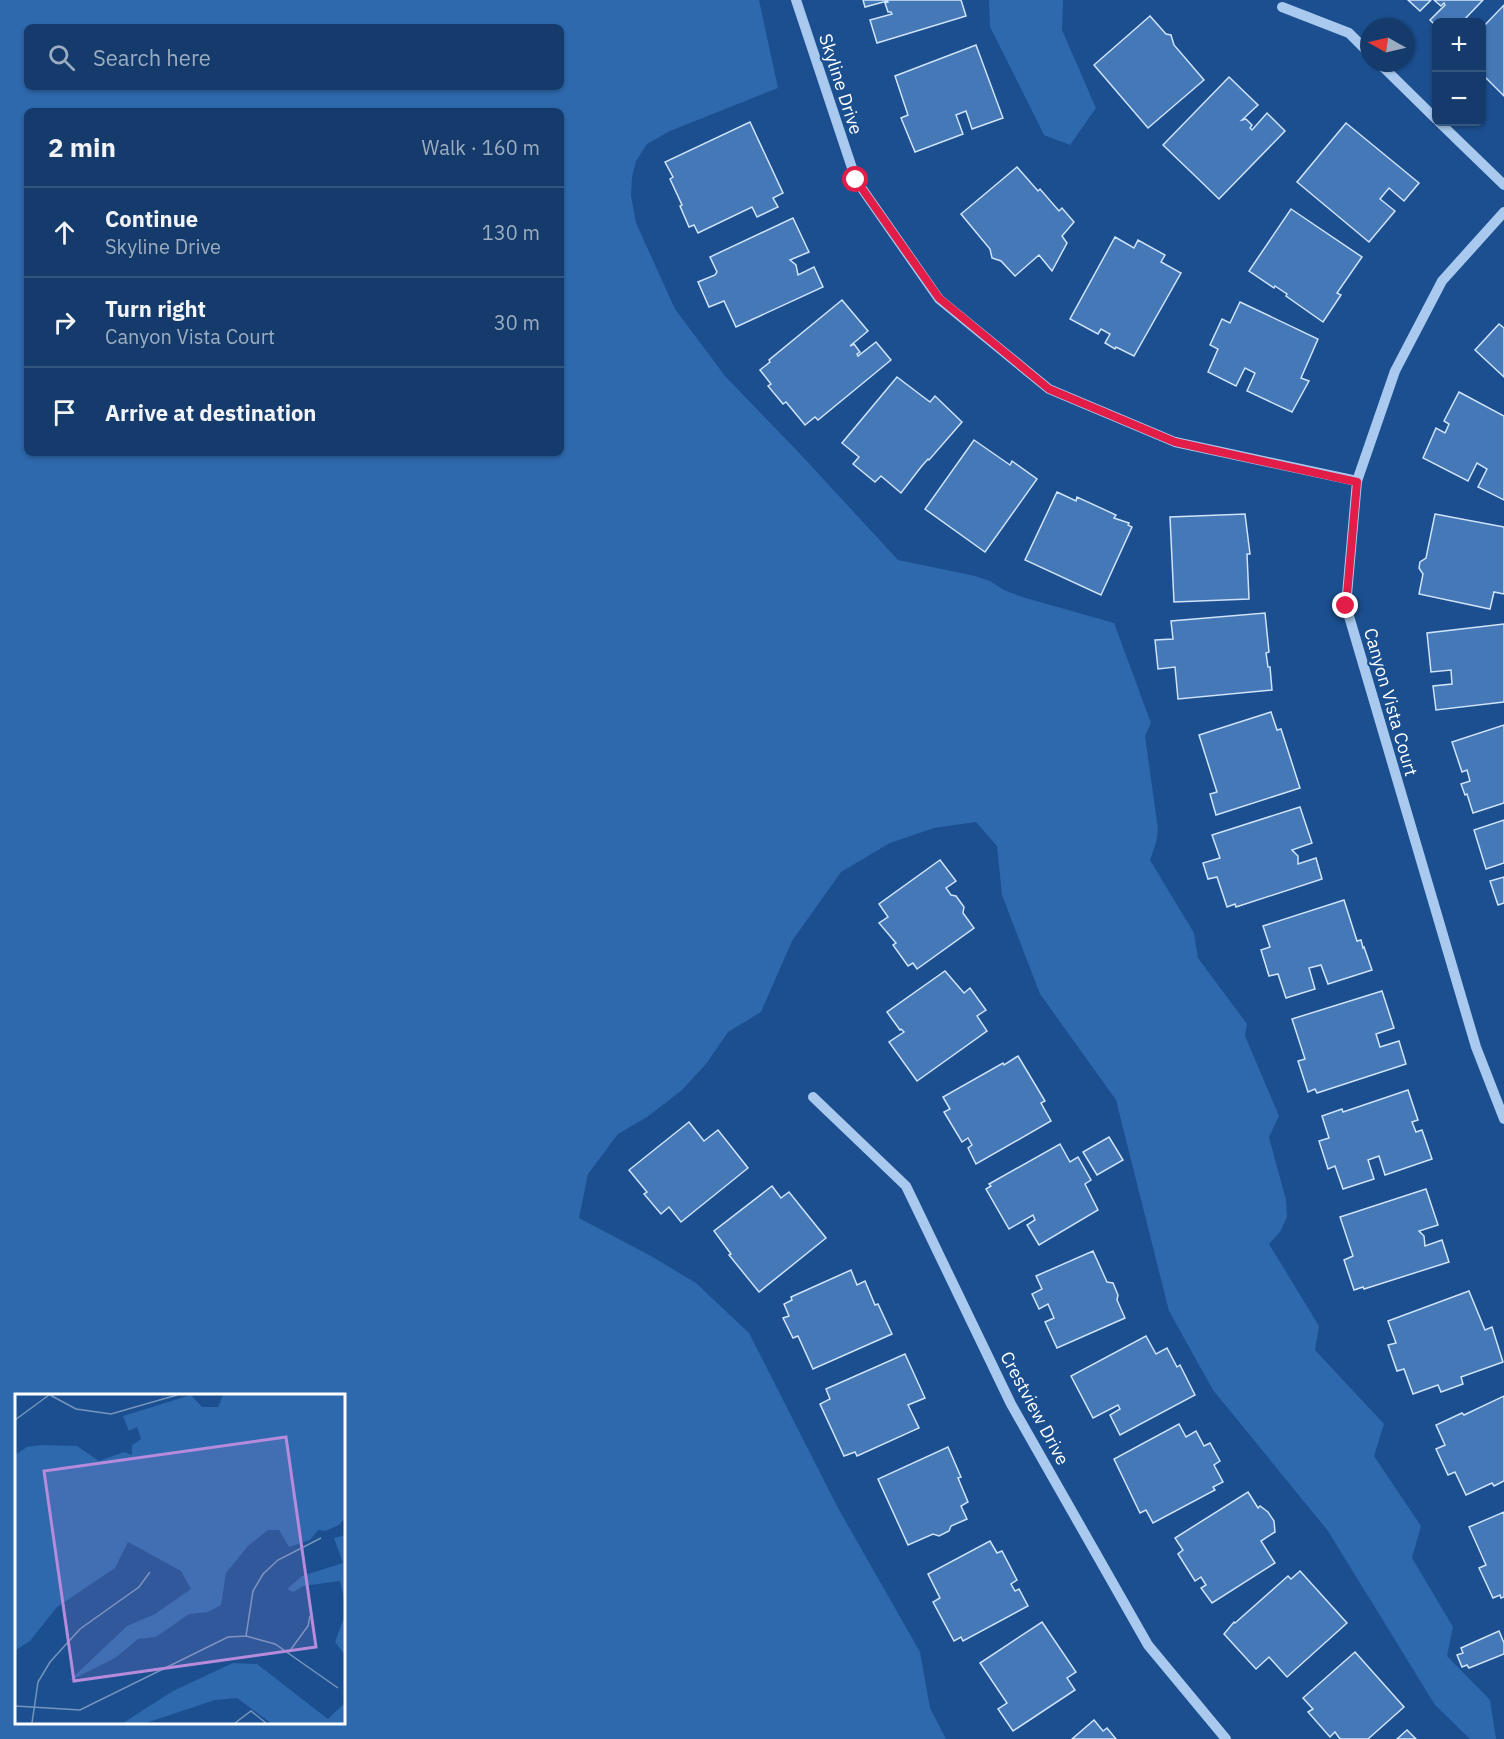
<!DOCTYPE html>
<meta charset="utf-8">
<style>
body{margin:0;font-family:"IBM Plex Sans",sans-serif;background:#214673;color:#f1f3f6}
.controls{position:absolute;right:18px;top:18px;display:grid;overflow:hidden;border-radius:9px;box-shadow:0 2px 4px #0004}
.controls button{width:54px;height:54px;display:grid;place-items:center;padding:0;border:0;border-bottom:2px solid #33557e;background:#143b6b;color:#f1f3f6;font:30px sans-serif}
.compass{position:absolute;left:1360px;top:18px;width:54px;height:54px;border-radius:50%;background:#143b6b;box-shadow:0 2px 4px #0004;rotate:278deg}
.stop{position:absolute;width:18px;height:18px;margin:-14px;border:4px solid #e11d48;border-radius:50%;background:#fff}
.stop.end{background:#e11d48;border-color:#fff;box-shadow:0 2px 6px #0008}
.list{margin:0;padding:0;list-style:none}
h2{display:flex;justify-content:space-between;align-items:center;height:78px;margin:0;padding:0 24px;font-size:26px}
h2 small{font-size:20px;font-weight:400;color:#9dadc1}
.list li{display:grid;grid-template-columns:39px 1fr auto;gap:18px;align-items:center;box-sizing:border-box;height:90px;padding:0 24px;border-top:2px solid #33557e}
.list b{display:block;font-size:22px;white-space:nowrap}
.list p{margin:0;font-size:20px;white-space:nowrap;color:#9dadc1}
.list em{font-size:20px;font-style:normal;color:#9dadc1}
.icon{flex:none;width:33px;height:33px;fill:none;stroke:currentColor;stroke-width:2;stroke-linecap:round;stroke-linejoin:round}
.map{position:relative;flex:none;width:1504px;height:1739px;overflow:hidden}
.search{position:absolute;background:#143b6b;box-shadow:0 2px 4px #0004;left:24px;top:24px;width:540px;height:66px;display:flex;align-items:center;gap:15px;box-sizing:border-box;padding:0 21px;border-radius:9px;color:#9dadc1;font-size:22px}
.panel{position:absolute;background:#143b6b;box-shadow:0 2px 4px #0004;left:24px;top:108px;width:540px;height:348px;border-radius:9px}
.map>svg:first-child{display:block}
.green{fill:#2e69ad;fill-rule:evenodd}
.building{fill:#4478b7;stroke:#cfe3fa;stroke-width:1.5}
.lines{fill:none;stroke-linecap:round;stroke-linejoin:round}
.minor{stroke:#a9c9ee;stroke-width:10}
.route{stroke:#e11d48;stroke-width:8}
.labels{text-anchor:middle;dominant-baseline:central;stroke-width:4.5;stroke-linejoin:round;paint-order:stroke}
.street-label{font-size:18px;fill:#fff;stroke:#1b4f8f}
.inset-road{fill:none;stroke:#7695bc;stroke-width:1.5}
.view{fill:#b68bdc;fill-opacity:0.15;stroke:#b68bdc;stroke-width:3}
.inset-edge{fill:none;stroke:#fff;stroke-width:3}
</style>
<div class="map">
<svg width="1504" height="1739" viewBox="0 0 1504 1739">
<rect width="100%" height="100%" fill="#1b4f8f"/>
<g class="green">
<path d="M0,0H759L778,88L670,131L647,144L636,161L632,177L631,196L636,223L675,309L725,376L803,457L898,560L975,576L990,581L1004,590L1022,597L1114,623L1151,723L1145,736L1158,829L1156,843L1150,860L1194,933L1198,958L1247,1024L1245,1036L1279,1116L1269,1137L1286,1200L1287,1217L1280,1232L1269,1244L1319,1326L1315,1350L1384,1424L1374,1456L1421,1526L1412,1558L1453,1627L1447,1656L1490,1700L1496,1739H1470L1435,1705L1328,1531L1213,1390L1169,1311L1116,1100L1040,994L1002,895L997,846L976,822L934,828L890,843L841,872L792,941L761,1012L728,1032L706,1064L681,1091L647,1117L618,1134L588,1174L579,1218L651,1256L696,1283L749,1333L838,1508L920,1652L930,1708L946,1739H0ZM27,27H561V87H27ZM27,111H561V453H27ZM16,1396H344V1722H16Z"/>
<path d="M989,0H1063L1062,30L1096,108L1070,145L1044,135L990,27Z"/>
</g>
<g class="building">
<path d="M863,0H961L966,16L877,43L870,20L892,14L891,12H888L885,3L888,2L887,1L865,7Z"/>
<path d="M1408,0H1431L1420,11Z"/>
<path d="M1434,0H1483L1462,22H1436V26L1430,20L1445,5L1444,3L1441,6Z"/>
<path d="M1504,5V96L1482,74V28Z"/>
<path d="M1150,16L1166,34L1171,35L1174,45L1204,80L1148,128L1094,65Z"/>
<path d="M976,45L1003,118L972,129L966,111L956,115L963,134L915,152L901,118L908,115L895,76Z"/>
<path d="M1229,77L1258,105L1242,120L1246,119L1252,125L1250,128L1252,130L1267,113L1285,131L1219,199L1163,145Z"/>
<path d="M750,122L783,193L773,198L778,207L757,217L752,207L698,233L694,225L689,227L680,206L682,205L670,179L673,177L665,162Z"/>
<path d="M1346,123L1419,183L1404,201L1389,188L1380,199L1395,211L1369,242L1297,182Z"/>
<path d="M1017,167L1038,191L1040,189L1059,211L1062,208L1074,222L1062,236L1067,243L1052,271L1039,255L1015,276L1001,261L992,258L990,249L961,214Z"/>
<path d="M1291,209L1362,257L1337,293L1341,295L1323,322L1286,296L1287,294L1275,286L1274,288L1249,271Z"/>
<path d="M793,218L809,252L790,260L796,265L798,275L814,267L823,287L736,327L724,301L709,307L698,282L715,275L717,272L710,257Z"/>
<path d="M1115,237L1134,248L1138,240L1165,255L1161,262L1181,273L1134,356L1116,347L1115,349L1105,343L1110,334L1101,329L1098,334L1070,319Z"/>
<path d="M842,300L868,331L850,346L854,344L860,352L857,354L858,356L876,342L891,360L818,420L815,417L805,425L786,402L783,404L768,386L771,384L760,370L770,362L769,360Z"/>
<path d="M1240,302L1318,339L1301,378L1309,381L1292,412L1247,391L1255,373L1245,368L1236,386L1208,372L1218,349L1210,345L1222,319L1230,323Z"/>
<path d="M1499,324L1504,328V377L1475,350Z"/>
<path d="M897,377L930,402L935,396L962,422L929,460L928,459L921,467L901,493L881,476L875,482L853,464L859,457L842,443Z"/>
<path d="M1459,392L1504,416V500L1478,487L1487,469L1477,463L1468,481L1423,458L1436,428L1445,433L1449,424L1444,421Z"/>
<path d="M974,440L1010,465L1012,461L1037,479L985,552L925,509Z"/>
<path d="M1057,492L1076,501L1077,497L1116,515L1114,518L1129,523L1128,525L1132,527L1101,595L1025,560Z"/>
<path d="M1245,514L1250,554H1247L1249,599L1174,602L1170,517Z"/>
<path d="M1435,514L1504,527V594L1494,592L1490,609L1419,594L1423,574L1419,568L1420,562L1426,558Z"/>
<path d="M1265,613L1269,652L1266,653L1268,667H1270L1272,690L1178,699L1175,667L1158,669L1155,640L1173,639L1171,621Z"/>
<path d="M1504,624V702L1436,710L1433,686L1452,684L1451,670L1431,672L1427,633Z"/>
<path d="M1271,712L1277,730L1281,729L1300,788L1216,815L1210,794L1217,792L1199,735Z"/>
<path d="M1504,725V803L1473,813L1467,794L1465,795L1461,784L1470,781L1467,770L1462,772L1452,742Z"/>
<path d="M1300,807L1312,843L1292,850L1298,856V864L1316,858L1322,879L1236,907L1235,904L1227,907L1217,877L1208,879L1203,863L1220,858L1212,835Z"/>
<path d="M1504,820V863L1486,869L1474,830Z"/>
<path d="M940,860L956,881L946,888L951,895L956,896L964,907L963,913L974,928L917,969L913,963L908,966L893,945L896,943L879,923L888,917L879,904Z"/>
<path d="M1504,877V903L1498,905L1490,881Z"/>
<path d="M1344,900L1357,941L1361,940L1363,948L1364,947L1372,970L1328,984L1321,965L1309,968L1315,989L1286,998L1278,974L1269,976L1261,950L1270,947L1263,926Z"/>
<path d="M945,971L964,993L970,988L986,1010L977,1016L987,1031L917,1081L889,1042L904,1032L901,1029L900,1030L887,1012Z"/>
<path d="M1382,991L1394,1028L1376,1034L1380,1047L1399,1041L1406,1064L1317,1093L1315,1089L1308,1092L1298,1061L1305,1059L1292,1019Z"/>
<path d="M1018,1056L1045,1101L1041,1103L1051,1121L976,1164L968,1148L972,1145L968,1138L962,1142L944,1112L950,1109L943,1097L1003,1063L1004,1065Z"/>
<path d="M1408,1090L1418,1120L1412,1122L1416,1132L1422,1130L1432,1159L1385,1175L1379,1156L1368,1160L1374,1179L1343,1189L1335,1166L1328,1169L1319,1141L1329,1138L1322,1116L1342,1109L1343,1112Z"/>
<path d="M689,1122L704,1141L718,1130L748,1168L681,1222L669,1207L661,1214L644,1194L647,1192L629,1170Z"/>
<path d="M1109,1137L1123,1160L1097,1175L1083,1152Z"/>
<path d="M1060,1144L1070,1162L1078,1157L1091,1180L1085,1184L1098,1210L1039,1245L1027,1225L1035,1220L1033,1215L1009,1229L986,1189L991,1186L989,1184Z"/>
<path d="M772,1186L781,1198L789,1192L826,1238L759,1292L729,1255L731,1254L714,1231Z"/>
<path d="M1426,1189L1438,1225L1419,1231L1424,1236L1425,1246L1442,1240L1449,1262L1364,1289L1363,1287L1354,1290L1344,1260L1353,1256L1340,1217Z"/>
<path d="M1093,1251L1107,1282L1113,1283L1118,1295L1117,1300L1125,1318L1057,1348L1045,1322L1054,1318L1048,1304L1039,1309L1032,1294L1042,1289L1036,1276Z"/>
<path d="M851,1270L857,1285L865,1281L875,1305L878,1304L892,1334L813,1369L798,1336L793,1338L783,1318L789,1316L784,1304L792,1300L791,1297Z"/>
<path d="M1469,1291L1485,1330L1492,1327L1503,1362L1461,1377L1463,1384L1441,1392L1438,1385L1413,1394L1404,1369L1397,1371L1388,1345L1396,1343L1388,1321Z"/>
<path d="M1146,1336L1156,1354L1167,1348L1177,1367L1180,1365L1195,1395L1120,1435L1110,1415L1120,1409L1118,1405L1093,1418L1071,1376Z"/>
<path d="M905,1354L925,1398L908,1405L919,1428L857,1456L855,1452L844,1456L820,1404L830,1399L826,1389Z"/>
<path d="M1504,1396V1481L1494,1486L1492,1483L1466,1495L1455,1472L1448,1475L1436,1449L1445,1445L1436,1425L1462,1413L1464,1415Z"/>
<path d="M1179,1424L1186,1437L1196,1431L1204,1446L1210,1443L1220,1461L1214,1465L1223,1482L1213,1487L1215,1490L1153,1523L1146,1510L1140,1513L1114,1459Z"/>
<path d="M948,1447L961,1477L958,1478L968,1502L961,1506L967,1519L951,1526L949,1531L939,1536L933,1534L908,1545L878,1479Z"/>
<path d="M1248,1492L1258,1508L1260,1506L1268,1512L1274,1521L1275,1532L1261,1541L1275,1563L1212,1603L1201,1588L1206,1585L1201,1577L1195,1581L1178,1554L1183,1550L1175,1538Z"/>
<path d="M1504,1512V1597L1501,1598L1500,1595L1493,1598L1479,1568L1486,1565L1469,1527Z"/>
<path d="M990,1541L997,1553L1002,1551L1017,1580L1011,1584L1015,1591L1019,1589L1028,1606L963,1641L961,1637L954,1641L933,1602L940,1598L928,1574Z"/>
<path d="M1300,1571L1347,1623L1287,1677L1269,1657L1256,1669L1224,1634L1234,1622L1235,1623L1288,1576L1291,1579Z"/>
<path d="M1042,1622L1076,1672L1067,1678L1075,1690L1013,1731L998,1709L1007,1703L980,1663Z"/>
<path d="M1499,1631L1504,1643V1654L1469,1668L1467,1665L1462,1667L1457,1655L1463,1653L1461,1648Z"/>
<path d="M1355,1652L1404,1707L1368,1739H1340L1335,1732L1330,1737L1308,1712L1313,1709L1303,1698Z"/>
<path d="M1094,1720L1103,1731L1107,1728L1116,1739H1072Z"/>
<path d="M1407,1730L1416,1739H1397Z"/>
</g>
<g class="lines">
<g class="minor">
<path d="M796,0L856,180L939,299L1049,389L1175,442L1357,481"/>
<path d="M1282,7L1349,33L1369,53"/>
<path d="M1379,63L1436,119"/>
<path d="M1439,122L1504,185"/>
<path d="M1504,212L1442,281L1395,371L1357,481L1346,606L1476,1047L1504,1119"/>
<path d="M813,1097L906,1186L1011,1404L1148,1645L1226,1739"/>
</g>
</g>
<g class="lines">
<path class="route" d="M856,180L939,298L1049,389L1175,442L1357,482L1346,606"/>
</g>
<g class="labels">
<g class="street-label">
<text transform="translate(841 84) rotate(72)">Skyline Drive</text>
<text transform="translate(1391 702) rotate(74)">Canyon Vista Court</text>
<text transform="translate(1035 1408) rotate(62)">Crestview Drive</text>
</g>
</g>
<g transform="translate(15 1394)">
<rect width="330" height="330" fill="#1b4f8f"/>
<path d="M176,1L187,13H203L208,1H330V124L324,131L310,137L303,136L295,146L274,153L264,136H253L233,152L211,179L206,211L193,218L174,220L141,243L123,245L100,264L54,287L112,232L140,220L176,195L166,177L113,148L100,174L42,213L15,247L1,256L0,61L12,53L26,51L62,52L84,67L109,58L117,61V51L126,45L122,33L114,37L108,22ZM330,141V209L325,187L288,192L278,198L272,195L287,182L328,169L319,144ZM330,221V261L320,248ZM218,269L242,270L313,325L330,309V329H256L222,304L200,306L131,329H108L158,297Z" fill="#2e69ad"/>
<path class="inset-road" d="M35,1L61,15L96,20L162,1M0,26L34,1M231,242L238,197L248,180L263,166L306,144M274,258L293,232L295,222M0,312L65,316L213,243L231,242L260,250L323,294M17,329L23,288L35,268L65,235L124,193L135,178M220,329L236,317L251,329"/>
<path class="view" d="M271,43L301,253L59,287L29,77Z"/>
<rect width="330" height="330" class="inset-edge"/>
</g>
</svg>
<div class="controls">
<button>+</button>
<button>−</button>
</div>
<svg class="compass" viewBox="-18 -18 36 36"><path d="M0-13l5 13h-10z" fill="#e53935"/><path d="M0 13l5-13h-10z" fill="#9dadc1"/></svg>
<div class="stop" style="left:856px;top:180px"></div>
<div class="stop end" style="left:1346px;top:606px"></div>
<div class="search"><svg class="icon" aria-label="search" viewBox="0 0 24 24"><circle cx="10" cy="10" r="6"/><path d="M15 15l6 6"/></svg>Search here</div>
<section class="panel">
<h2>2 min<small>Walk · 160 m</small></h2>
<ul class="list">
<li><svg class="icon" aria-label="ahead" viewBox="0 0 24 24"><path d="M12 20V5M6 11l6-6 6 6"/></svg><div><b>Continue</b><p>Skyline Drive</p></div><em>130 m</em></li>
<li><svg class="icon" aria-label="right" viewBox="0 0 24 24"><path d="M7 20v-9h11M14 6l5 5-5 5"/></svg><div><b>Turn right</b><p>Canyon Vista Court</p></div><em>30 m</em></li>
<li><svg class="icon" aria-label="arrive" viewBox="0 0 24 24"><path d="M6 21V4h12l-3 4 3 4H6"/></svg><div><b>Arrive at destination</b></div></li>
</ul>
</section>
</div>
